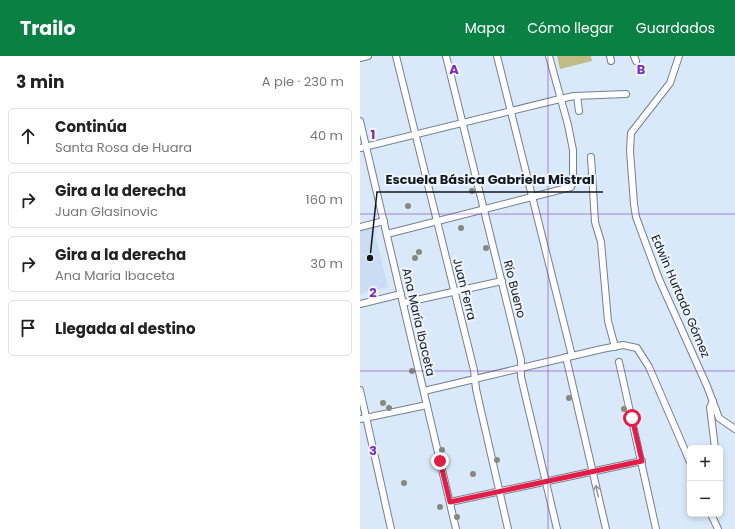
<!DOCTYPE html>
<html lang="es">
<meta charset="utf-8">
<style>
body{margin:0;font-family:Poppins,sans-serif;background:#f2f2f2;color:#222}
.controls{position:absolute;right:12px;bottom:12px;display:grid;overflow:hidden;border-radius:6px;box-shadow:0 2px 6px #0003}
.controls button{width:36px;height:36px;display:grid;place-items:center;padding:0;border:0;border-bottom:1px solid #e0e0e0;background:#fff;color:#222;font:20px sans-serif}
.stop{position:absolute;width:12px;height:12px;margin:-9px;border:3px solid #e11d48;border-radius:50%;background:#fff}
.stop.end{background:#e11d48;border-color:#fff;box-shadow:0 1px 4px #0008}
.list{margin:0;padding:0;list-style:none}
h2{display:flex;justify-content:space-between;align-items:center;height:52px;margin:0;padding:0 16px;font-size:17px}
h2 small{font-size:13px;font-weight:400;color:#767676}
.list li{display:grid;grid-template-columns:26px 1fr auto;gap:12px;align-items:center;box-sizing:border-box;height:56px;margin:0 8px 8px;padding:0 8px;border:1px solid #e0e0e0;border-radius:6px}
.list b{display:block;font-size:15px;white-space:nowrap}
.list p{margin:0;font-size:13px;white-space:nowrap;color:#767676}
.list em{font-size:13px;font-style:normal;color:#767676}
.icon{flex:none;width:22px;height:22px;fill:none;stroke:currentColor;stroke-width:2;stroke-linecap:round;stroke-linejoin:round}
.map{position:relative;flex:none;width:375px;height:473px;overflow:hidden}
header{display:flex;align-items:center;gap:24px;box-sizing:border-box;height:56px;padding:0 20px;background:#0b8043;color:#fff}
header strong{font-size:19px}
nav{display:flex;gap:22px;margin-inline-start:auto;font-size:14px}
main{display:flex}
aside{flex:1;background:#fff}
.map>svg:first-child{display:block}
.built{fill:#caddf5}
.green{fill:#bfbc86}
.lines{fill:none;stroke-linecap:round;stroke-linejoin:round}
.street-casing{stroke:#738090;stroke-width:8}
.street{stroke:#fff;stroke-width:6}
.tree{fill:#858a7c}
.oneway{stroke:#95979a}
.route{stroke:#e11d48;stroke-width:5}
.grid{fill:none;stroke:#7b2cbf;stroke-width:1;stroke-opacity:0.55}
.labels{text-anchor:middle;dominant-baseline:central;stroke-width:4;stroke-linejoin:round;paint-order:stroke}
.street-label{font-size:12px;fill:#13181e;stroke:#eff5fc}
.grid-label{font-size:13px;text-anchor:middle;font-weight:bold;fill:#7b2cbf;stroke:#eff5fc;stroke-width:4;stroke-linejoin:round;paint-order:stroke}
.leader{fill:none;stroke:#13181e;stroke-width:1.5}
.callout-dot{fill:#13181e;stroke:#eff5fc;stroke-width:1.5}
.callout-label{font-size:13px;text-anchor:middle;font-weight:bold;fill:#13181e;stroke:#eff5fc;stroke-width:4;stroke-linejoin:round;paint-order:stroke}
</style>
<header>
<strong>Trailo</strong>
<nav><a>Mapa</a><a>Cómo llegar</a><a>Guardados</a></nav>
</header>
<main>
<aside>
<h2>3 min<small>A pie · 230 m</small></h2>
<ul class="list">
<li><svg class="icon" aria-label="ahead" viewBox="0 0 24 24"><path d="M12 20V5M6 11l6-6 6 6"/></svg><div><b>Continúa</b><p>Santa Rosa de Huara</p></div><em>40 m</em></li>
<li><svg class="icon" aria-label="right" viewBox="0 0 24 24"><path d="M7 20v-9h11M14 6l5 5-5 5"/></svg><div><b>Gira a la derecha</b><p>Juan Glasinovic</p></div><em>160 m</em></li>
<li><svg class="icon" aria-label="right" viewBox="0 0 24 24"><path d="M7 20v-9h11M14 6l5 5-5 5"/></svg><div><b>Gira a la derecha</b><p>Ana María Ibaceta</p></div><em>30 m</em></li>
<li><svg class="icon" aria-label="arrive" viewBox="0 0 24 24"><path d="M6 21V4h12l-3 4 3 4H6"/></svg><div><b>Llegada al destino</b></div></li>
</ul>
</aside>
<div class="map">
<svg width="375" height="473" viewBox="0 0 375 473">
<rect width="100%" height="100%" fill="#dae9fa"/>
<path class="built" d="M13,170L28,231L0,238V173Z"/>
<path class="green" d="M197,0H231L232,5L200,13Z"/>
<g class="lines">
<g class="street-casing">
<g id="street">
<path d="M36,0L114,314L116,333L148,473"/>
<path d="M86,0L161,304V321L197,473"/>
<path d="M137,0L212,300"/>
<path d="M250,0L251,5"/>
<path d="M274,0L276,5"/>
<path d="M319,0L310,27L271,77L270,95L274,148L276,161L299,223L347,330L359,362L375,373"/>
<path d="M0,2L8,0"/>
<path d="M217,40L219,55"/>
<path d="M0,65L96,473"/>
<path d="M0,92L200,43L214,40L266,38"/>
<path d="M231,101L235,166L241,186L248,265L255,291"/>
<path d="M0,171L24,165"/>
<path d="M27,178L211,131L213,126V94L208,69L189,0"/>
<path d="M43,247L142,225"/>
<path d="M0,248L41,238"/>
<path d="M206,301L246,473"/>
<path d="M259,306L296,473"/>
<path d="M0,334L31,473"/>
<path d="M64,335L242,293L263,289L277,292L289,311L330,406"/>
<path d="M353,345L350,351L355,392"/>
<path d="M0,363L67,349"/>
<path d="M90,446L282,405"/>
<path d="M351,458L358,473"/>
</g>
</g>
<use href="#street" class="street"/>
</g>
<g class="tree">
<circle cx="112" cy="135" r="3"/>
<circle cx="48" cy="150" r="3"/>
<circle cx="101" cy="172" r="3"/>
<circle cx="126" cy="192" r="3"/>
<circle cx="59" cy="196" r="3"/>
<circle cx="55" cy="202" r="3"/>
<circle cx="52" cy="315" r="3"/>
<circle cx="209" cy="342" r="3"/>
<circle cx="23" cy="347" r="3"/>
<circle cx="29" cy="352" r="3"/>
<circle cx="264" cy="353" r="3"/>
<circle cx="268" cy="364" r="3"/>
<circle cx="82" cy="394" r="3"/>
<circle cx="137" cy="404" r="3"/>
<circle cx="113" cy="418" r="3"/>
<circle cx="44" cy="427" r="3"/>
<circle cx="80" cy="451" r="3"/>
<circle cx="97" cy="461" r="3"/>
</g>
<defs><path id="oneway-shaft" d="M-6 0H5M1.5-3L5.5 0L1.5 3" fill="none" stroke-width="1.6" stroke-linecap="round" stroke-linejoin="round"/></defs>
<use class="oneway" href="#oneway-shaft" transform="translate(237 435) rotate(-103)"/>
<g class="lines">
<path class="route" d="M80,405L90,446L282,405L272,362"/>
</g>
<path class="grid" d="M188,0V473M0,158H375M0,315H375"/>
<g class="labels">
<g class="street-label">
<text transform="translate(105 233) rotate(76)">Juan Ferra</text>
<text transform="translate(155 233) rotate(76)">Río Bueno</text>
<text transform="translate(321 240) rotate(67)">Edwin Hurtado Gómez</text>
<text transform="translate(59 266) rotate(77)">Ana María Ibaceta</text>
</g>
</g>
<g class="grid-label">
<text x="94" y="18">A</text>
<text x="281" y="18">B</text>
<text x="13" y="83">1</text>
<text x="13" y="241">2</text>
<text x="13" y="399">3</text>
</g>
<path class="leader" d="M10 202L17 136H243"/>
<circle class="callout-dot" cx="10" cy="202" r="4"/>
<g class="callout-label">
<text x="130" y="128">Escuela Básica Gabriela Mistral</text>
</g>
</svg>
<div class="controls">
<button>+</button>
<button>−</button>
</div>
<div class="stop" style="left:272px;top:362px"></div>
<div class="stop end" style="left:80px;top:405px"></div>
</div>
</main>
